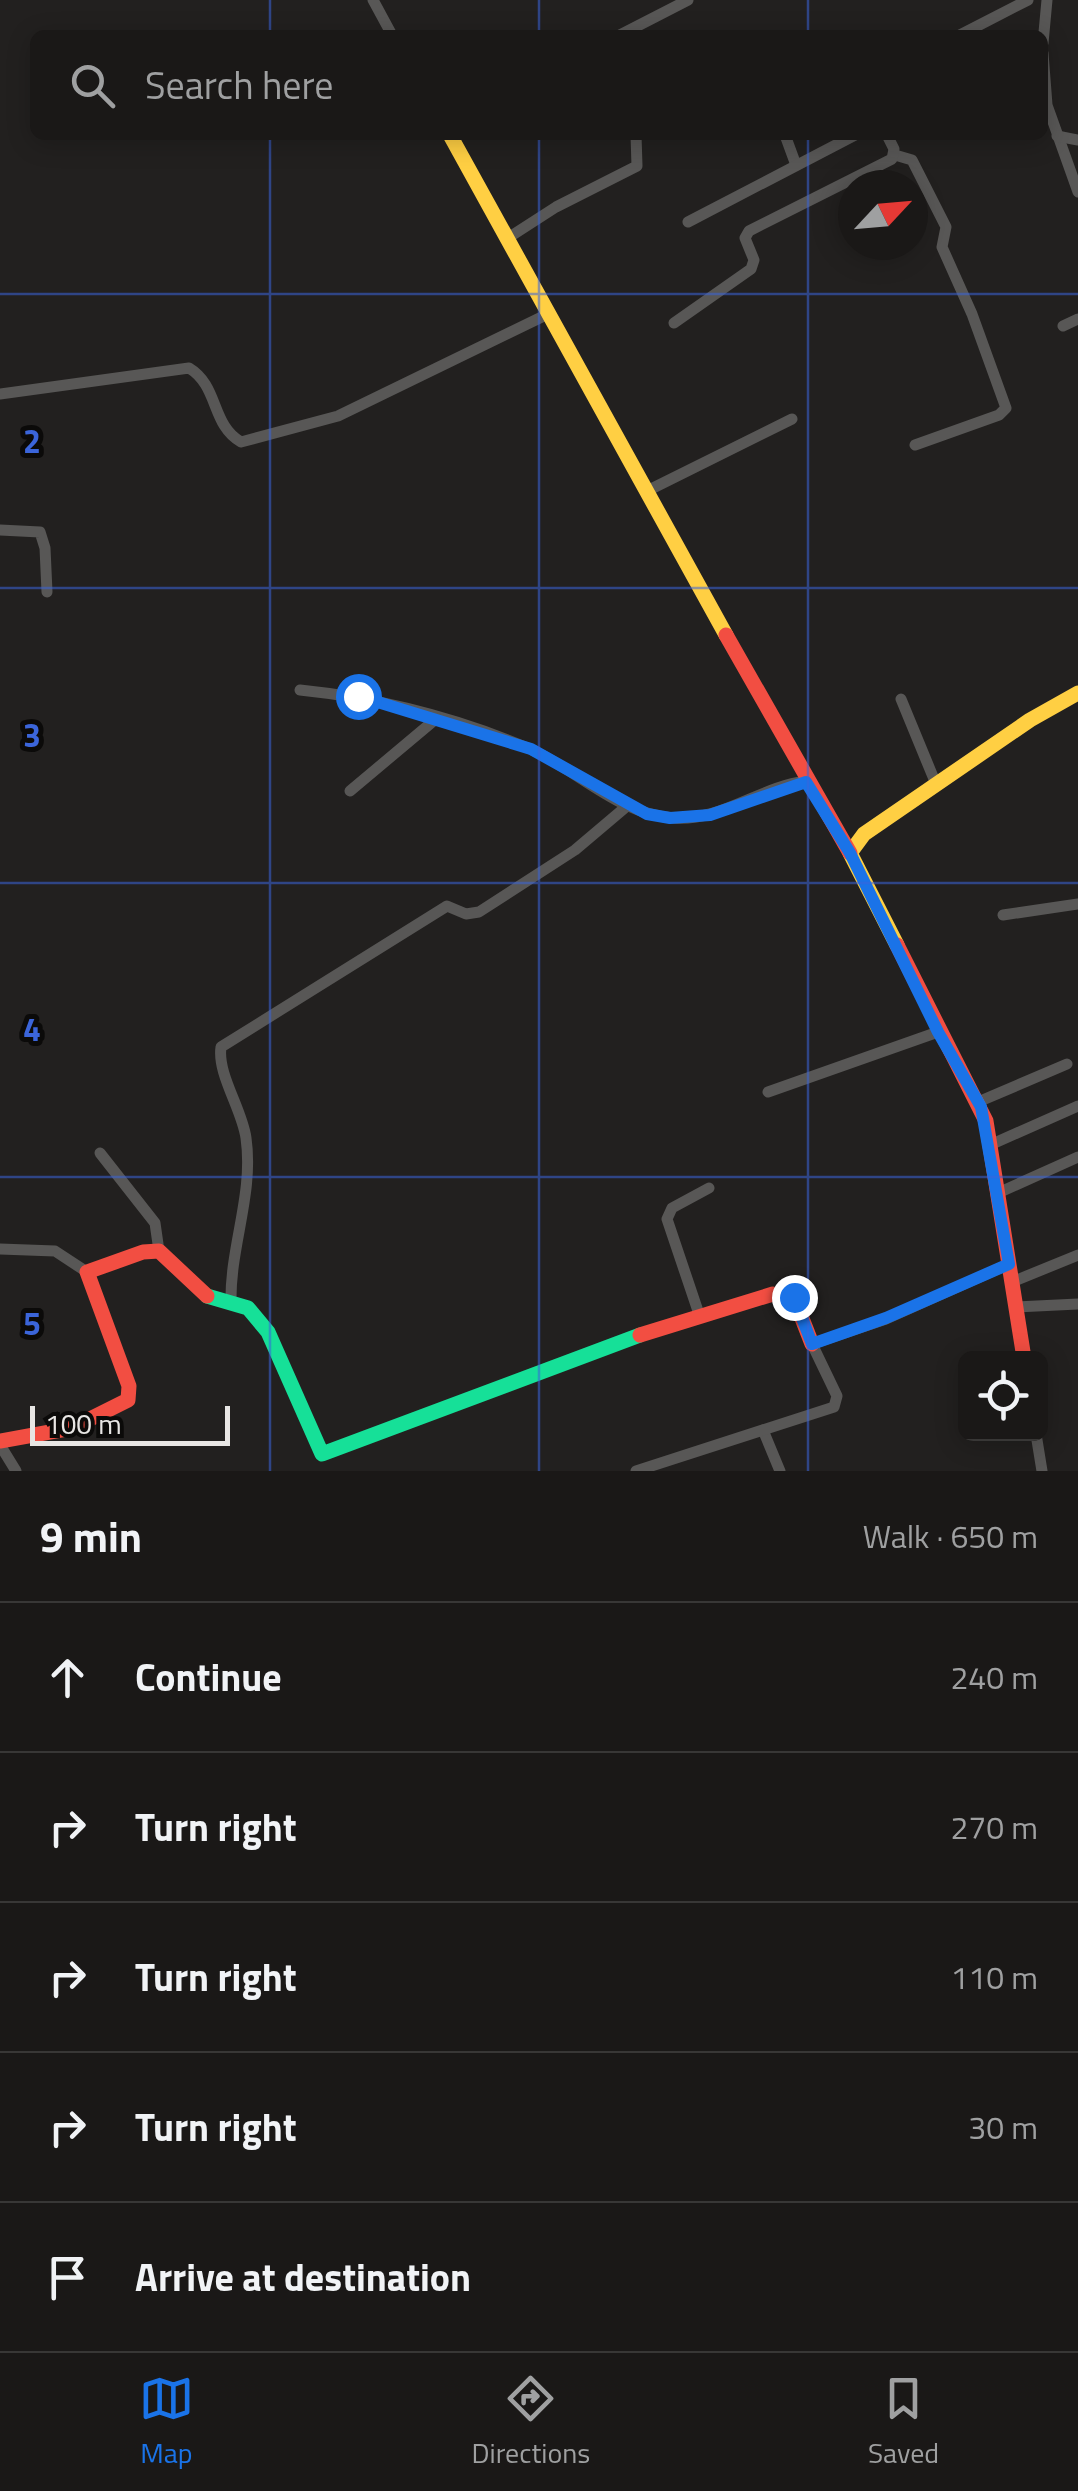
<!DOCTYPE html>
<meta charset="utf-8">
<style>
body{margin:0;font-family:"Titillium Web",sans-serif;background:#232120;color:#f1f3f6}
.controls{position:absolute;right:30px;bottom:30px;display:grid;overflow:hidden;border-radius:15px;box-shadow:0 5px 25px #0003}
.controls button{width:90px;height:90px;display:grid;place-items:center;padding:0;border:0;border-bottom:2px solid #383736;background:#1a1817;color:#f1f3f6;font:50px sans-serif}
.compass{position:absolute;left:838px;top:170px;width:90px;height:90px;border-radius:50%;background:#1a1817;box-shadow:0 5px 25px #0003;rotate:64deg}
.scale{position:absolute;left:30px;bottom:25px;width:200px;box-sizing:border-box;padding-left:10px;border:5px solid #e8e6e4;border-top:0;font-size:28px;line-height:35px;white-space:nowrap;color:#e8e6e4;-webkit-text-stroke:8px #0b0a09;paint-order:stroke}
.stop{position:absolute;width:30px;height:30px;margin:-22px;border:8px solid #1a73e8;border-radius:50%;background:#fff}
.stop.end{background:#1a73e8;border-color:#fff;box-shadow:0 2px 10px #0008}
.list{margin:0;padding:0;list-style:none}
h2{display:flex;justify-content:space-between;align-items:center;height:130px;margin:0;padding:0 40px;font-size:42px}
h2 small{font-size:32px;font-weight:400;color:#9fa0a1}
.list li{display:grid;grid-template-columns:65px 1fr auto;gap:30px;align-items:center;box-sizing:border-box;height:150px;padding:0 40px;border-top:2px solid #383736}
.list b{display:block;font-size:38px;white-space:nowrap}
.list em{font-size:32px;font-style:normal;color:#9fa0a1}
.icon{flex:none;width:55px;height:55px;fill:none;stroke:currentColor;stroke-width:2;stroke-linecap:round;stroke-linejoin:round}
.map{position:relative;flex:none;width:1078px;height:1471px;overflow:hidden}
.search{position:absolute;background:#1a1817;box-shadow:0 5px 25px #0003;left:30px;right:30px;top:30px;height:110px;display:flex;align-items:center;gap:25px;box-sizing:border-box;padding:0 35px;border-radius:15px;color:#9fa0a1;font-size:38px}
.sheet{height:880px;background:#1a1817}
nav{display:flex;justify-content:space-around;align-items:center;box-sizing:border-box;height:140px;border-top:2px solid #383736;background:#1a1817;font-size:28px;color:#9fa0a1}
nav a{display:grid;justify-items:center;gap:5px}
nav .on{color:#1a73e8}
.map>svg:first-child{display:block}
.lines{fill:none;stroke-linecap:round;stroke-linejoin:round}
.street{stroke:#585756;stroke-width:11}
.fast{stroke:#16e098;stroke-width:15}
.slow{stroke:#ffcf43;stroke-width:15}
.jam{stroke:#f24e42;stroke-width:15}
.route{stroke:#1a73e8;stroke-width:12}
.grid{fill:none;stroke:#3b65da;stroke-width:2.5;stroke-opacity:0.55}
.grid-label{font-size:32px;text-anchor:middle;font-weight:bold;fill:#3b65da;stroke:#0b0a09;stroke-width:10;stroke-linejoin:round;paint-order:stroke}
</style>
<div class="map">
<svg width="1078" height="1471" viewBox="0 0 1078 1471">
<rect width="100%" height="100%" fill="#22201f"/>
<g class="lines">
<g class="street">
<path d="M373,0L392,35"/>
<path d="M620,35L688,0"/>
<path d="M960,35L1028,0"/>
<path d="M1043,43L1047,0"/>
<path d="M1043,53L1047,105L1078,192"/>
<path d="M785,135L796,165"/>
<path d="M1057,136L1078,140"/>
<path d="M895,155L912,160L946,227L942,247L972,314L1006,408L999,415L915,445"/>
<path d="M688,222L855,135"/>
<path d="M508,238L556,207L637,166L636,135"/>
<path d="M674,323L751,269L754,260L745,238L749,231L892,159L894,149L887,135"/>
<path d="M1063,326L1078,319"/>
<path d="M0,394L189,368C219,386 211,425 241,442L338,416L550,313"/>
<path d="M649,490L792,419"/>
<path d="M0,530L40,532L45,548L47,592"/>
<path d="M300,690C378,698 457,718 530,749C578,770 619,815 674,818C723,821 759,787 806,781"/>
<path d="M901,699L936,784"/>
<path d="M350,791L437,718"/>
<path d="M1003,915L1078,904"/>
<path d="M768,1092L938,1032"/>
<path d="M978,1102L1067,1064"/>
<path d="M990,1145L1078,1106"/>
<path d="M100,1153L155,1223L159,1251"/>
<path d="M998,1193L1078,1157"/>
<path d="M0,1249L55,1251L87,1272"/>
<path d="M1012,1282L1078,1255"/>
<path d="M231,1302C230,1246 254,1194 246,1138C242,1109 217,1074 221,1047L447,906L466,914L479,912L575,850L627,806"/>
<path d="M1016,1307L1078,1304"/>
<path d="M699,1314L667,1219L672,1208L709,1188"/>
<path d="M763,1430L780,1471"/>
<path d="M1036,1434L1042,1471"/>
<path d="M0,1445L16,1471"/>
<path d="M636,1471L834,1407L837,1396L812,1344L886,1319L1009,1264"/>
</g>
<path class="fast" d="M207,1296L248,1308L268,1332L322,1454L640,1335"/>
<g class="slow">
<path d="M450,135L726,635"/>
<path d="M897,945L850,853L864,834L1030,720L1078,693"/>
</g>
<g class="jam">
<path d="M726,635L850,853"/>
<path d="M897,945L986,1121L1024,1358"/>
<path d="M640,1335L773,1294L796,1303L812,1344"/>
<path d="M0,1441L72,1428L128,1400L129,1386L87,1272L143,1252L159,1251L207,1296"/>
</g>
</g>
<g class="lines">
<path class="route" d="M358,696L531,749L647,814L670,818L710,815L806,782L850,853L938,1032L981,1107L1009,1264L886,1318L812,1344L794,1297"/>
</g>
<path class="grid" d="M270,0V35M539,0V35M808,0V35M270,135V1471M539,135V1471M808,135V1471M0,294H1078M0,588H1078M0,883H1078M0,1177H1078"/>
<g class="grid-label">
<text x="32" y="453">2</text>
<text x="32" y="747">3</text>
<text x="32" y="1041">4</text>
<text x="32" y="1335">5</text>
</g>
</svg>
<div class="controls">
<button><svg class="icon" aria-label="locate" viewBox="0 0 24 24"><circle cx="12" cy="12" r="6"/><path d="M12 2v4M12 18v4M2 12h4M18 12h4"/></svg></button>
</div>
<svg class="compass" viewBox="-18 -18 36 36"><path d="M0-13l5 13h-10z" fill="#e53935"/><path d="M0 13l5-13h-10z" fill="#9fa0a1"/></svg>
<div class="scale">100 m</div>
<div class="stop" style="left:358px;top:696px"></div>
<div class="stop end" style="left:794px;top:1297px"></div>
<div class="search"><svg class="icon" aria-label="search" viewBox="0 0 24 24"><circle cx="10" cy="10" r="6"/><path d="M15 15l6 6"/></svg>Search here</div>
</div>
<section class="sheet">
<h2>9 min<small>Walk · 650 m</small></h2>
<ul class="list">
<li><svg class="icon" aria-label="ahead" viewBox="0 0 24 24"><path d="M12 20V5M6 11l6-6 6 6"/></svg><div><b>Continue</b></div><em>240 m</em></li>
<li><svg class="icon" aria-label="right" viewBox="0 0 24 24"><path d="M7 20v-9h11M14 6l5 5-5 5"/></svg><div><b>Turn right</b></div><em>270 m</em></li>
<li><svg class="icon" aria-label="right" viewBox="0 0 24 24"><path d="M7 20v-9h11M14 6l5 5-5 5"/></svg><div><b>Turn right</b></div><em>110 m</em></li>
<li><svg class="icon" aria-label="right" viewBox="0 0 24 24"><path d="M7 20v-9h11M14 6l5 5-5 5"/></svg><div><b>Turn right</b></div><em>30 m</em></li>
<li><svg class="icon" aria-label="arrive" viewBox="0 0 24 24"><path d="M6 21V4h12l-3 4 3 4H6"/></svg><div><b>Arrive at destination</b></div></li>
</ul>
</section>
<nav>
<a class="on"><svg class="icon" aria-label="map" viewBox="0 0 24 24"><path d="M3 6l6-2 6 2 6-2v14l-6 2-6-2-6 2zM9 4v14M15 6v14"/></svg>Map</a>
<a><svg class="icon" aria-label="directions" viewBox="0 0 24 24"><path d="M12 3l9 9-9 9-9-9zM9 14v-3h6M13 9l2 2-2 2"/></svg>Directions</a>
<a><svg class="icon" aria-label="saved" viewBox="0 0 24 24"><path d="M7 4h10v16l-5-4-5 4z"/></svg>Saved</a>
</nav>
